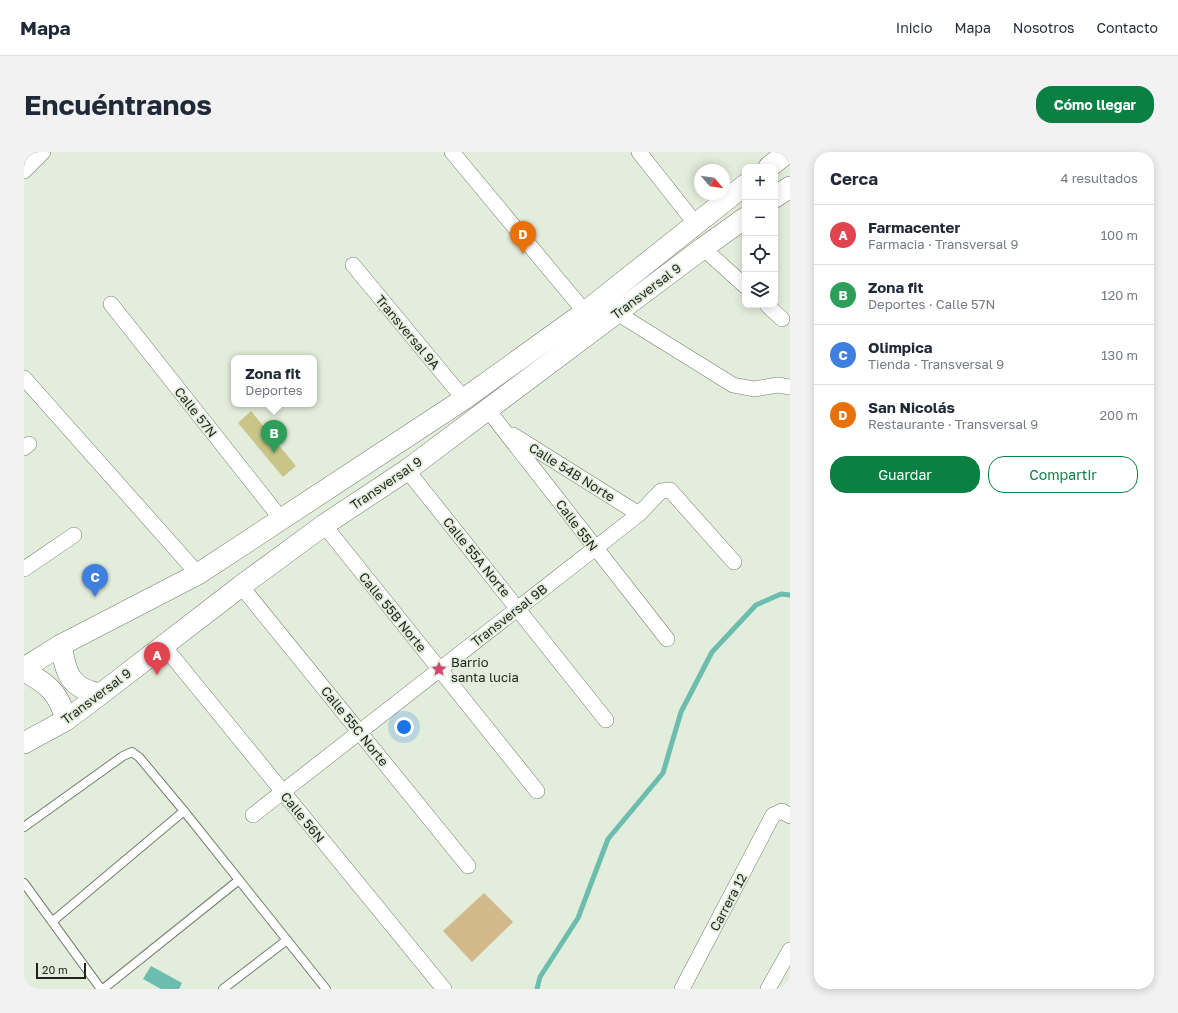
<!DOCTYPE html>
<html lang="es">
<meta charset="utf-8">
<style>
body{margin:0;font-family:"Golos Text",sans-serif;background:#f2f2f3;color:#1f2937}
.controls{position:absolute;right:12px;top:12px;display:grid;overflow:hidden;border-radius:8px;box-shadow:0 2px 10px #0003}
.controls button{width:36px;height:36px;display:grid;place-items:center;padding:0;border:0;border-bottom:1px solid #e0e1e3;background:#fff;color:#1f2937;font:20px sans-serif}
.compass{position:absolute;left:670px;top:12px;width:36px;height:36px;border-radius:50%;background:#fff;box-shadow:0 2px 10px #0003;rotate:119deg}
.scale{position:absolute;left:12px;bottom:10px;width:50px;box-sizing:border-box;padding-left:4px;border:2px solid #1f231c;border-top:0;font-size:11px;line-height:14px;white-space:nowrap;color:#1f231c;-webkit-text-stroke:3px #e3eddb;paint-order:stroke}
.you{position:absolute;left:380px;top:575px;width:14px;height:14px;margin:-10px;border:3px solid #fff;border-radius:50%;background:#1a73e8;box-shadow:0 0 0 6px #1a73e833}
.badge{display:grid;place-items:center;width:26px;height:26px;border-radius:50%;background:#0b8043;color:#fff;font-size:13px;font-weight:700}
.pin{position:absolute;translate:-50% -33px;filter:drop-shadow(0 1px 2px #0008)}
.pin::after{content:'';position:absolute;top:21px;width:14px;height:12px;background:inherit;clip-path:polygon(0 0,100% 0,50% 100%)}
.popup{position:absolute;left:207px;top:203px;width:86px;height:52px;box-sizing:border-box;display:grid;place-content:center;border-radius:8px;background:#fff;filter:drop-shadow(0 1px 3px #0005);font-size:13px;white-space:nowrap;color:#747a83}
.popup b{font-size:15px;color:#1f2937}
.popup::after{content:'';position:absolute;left:50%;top:100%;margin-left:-8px;border:8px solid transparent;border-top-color:#fff}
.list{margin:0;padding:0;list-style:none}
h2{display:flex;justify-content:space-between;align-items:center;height:52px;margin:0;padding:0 16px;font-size:17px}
h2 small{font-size:13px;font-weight:400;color:#747a83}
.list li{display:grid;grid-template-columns:26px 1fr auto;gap:12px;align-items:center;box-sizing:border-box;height:60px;padding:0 16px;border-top:1px solid #e0e1e3}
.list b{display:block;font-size:15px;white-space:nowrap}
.list p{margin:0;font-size:13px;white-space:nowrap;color:#747a83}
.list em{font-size:13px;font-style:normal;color:#747a83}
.actions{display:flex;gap:8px;padding:12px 16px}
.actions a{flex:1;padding:9px 0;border:1px solid #0b8043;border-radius:16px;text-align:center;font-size:14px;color:#0b8043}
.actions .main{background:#0b8043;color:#fff}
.icon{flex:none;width:22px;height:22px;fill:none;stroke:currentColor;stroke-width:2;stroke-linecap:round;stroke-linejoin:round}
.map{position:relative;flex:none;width:766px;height:837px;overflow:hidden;border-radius:16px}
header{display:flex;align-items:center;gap:24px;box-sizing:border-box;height:56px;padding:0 20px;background:#fff;border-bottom:1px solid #e0e1e3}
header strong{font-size:19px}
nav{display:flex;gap:22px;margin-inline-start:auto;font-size:14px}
.intro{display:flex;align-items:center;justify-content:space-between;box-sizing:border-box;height:96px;padding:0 24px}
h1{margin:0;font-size:28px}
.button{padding:10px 18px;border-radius:16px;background:#0b8043;color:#fff;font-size:14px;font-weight:700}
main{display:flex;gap:24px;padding:0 24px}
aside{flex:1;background:#fff;border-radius:16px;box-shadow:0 2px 10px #0003}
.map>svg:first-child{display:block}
.green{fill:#d3b88c}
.water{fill:#6dbdaf}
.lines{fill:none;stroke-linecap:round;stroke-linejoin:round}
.stream{stroke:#6dbdaf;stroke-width:5}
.building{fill:#c9c586}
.service-casing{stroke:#767e6e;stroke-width:10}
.minor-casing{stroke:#767e6e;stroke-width:16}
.secondary-casing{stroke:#767e6e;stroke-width:22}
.service{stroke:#fff;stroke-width:8}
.minor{stroke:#fff;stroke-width:15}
.secondary{stroke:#fff;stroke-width:21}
.labels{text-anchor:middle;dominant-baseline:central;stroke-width:3.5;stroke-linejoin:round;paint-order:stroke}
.street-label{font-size:13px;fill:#1f231c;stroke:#e3eddb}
.poi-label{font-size:13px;fill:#1f231c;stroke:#e3eddb;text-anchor:start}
</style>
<header>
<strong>Mapa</strong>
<nav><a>Inicio</a><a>Mapa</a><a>Nosotros</a><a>Contacto</a></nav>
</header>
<div class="intro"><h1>Encuéntranos</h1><a class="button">Cómo llegar</a></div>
<main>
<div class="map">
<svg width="766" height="837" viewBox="0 0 766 837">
<rect width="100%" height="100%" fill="#e3eddb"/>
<path class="green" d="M460,741L489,770L448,810L419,779Z"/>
<path class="water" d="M127,814L158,831L155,837H137L119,827Z"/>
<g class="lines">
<path class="stream" d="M513,837L516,825L554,766L584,687L639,621L657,560L688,500L732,453L757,442L766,443"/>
</g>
<path class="building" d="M227,259L272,314L259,325L214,271Z"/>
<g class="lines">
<g class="service-casing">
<g id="service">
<path d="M0,675L99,604L108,600L115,605L160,659L302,837"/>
<path d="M0,731L77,837"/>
<path d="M29,769L160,659"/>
<path d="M79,837L215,728"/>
<path d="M199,837L263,788"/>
</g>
</g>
<g class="minor-casing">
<g id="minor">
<path d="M428,0L561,160"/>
<path d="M615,0L671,71"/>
<path d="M0,19L19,0"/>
<path d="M679,96L721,134"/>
<path d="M329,113L440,247"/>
<path d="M87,152L258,368"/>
<path d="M743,153L758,167"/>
<path d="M593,161L709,233L730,237L754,233L766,235"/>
<path d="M0,226L174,422"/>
<path d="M464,258L643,487"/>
<path d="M489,283L615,362"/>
<path d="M0,296L5,292"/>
<path d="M383,318L582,568"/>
<path d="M300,373L513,639"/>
<path d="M0,417L50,383"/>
<path d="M217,434L444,714"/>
<path d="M139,493L420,837"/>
<path d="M229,663L615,362L637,339L646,338L710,410"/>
<path d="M658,837L749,663L758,659L766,664"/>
<path d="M744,837L766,798"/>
</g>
</g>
<g class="secondary-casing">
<g id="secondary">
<path d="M745,15L764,0"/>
<path d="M751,45L766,35"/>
<path d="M37,493C42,521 45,536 76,542"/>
<path d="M0,516L37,493L174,422L440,247L561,160L721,33"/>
<path d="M0,519C24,532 35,541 42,568"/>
<path d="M0,591L42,568L65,551L217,434L300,373L383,318L679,96L721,66"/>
</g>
</g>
<use href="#service" class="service"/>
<use href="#minor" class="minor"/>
<use href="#secondary" class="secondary"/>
</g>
<defs>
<g id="sight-bare" transform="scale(1.2)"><path d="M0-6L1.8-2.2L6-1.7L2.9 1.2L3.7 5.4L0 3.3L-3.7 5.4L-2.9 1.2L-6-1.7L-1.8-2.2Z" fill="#d14576" stroke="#e3eddb" stroke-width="2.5" paint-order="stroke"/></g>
</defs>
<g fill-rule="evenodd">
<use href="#sight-bare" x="415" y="517"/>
</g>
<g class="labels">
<g class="street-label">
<text transform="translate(622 139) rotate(-37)">Transversal 9</text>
<text transform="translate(384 180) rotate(50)">Transversal 9A</text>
<text transform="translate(172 260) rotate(52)">Calle 57N</text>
<text transform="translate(548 320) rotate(32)">Calle 54B Norte</text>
<text transform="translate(362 331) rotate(-34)">Transversal 9</text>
<text transform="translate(553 373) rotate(53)">Calle 55N</text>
<text transform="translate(453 405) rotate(51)">Calle 55A Norte</text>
<text transform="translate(369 460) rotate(51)">Calle 55B Norte</text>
<text transform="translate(485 463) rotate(-38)">Transversal 9B</text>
<text transform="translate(72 544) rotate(-37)">Transversal 9</text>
<text transform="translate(331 574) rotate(51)">Calle 55C Norte</text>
<text transform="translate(279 665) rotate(51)">Calle 56N</text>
<text transform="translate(704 750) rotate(-62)">Carrera 12</text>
</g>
<g class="poi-label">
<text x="427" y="510">Barrio<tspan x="427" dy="15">santa lucia</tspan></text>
</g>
</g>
</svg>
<div class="controls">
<button>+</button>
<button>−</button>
<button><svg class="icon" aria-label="locate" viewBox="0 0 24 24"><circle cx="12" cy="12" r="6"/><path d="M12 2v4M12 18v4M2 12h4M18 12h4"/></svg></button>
<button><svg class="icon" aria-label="layers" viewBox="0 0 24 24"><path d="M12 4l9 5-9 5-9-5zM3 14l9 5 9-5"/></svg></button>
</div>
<svg class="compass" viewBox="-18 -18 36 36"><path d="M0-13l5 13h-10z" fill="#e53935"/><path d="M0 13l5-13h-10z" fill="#747a83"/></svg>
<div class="scale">20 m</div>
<div class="you"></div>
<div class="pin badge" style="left:133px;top:523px;background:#e0444e">A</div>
<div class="pin badge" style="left:250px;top:301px;background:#2e9e5b">B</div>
<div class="popup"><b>Zona fit</b>Deportes</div>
<div class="pin badge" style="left:71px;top:445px;background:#3f7fe0">C</div>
<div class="pin badge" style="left:499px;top:102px;background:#e8710a">D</div>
</div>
<aside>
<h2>Cerca<small>4 resultados</small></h2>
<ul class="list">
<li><span class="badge" style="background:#e0444e">A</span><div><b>Farmacenter</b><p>Farmacia · Transversal 9</p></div><em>100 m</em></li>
<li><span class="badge" style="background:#2e9e5b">B</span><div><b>Zona fit</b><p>Deportes · Calle 57N</p></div><em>120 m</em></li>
<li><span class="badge" style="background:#3f7fe0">C</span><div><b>Olimpica</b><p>Tienda · Transversal 9</p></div><em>130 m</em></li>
<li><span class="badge" style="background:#e8710a">D</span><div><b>San Nicolás</b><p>Restaurante · Transversal 9</p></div><em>200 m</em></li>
</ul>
<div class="actions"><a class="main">Guardar</a><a>Compartir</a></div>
</aside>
</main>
